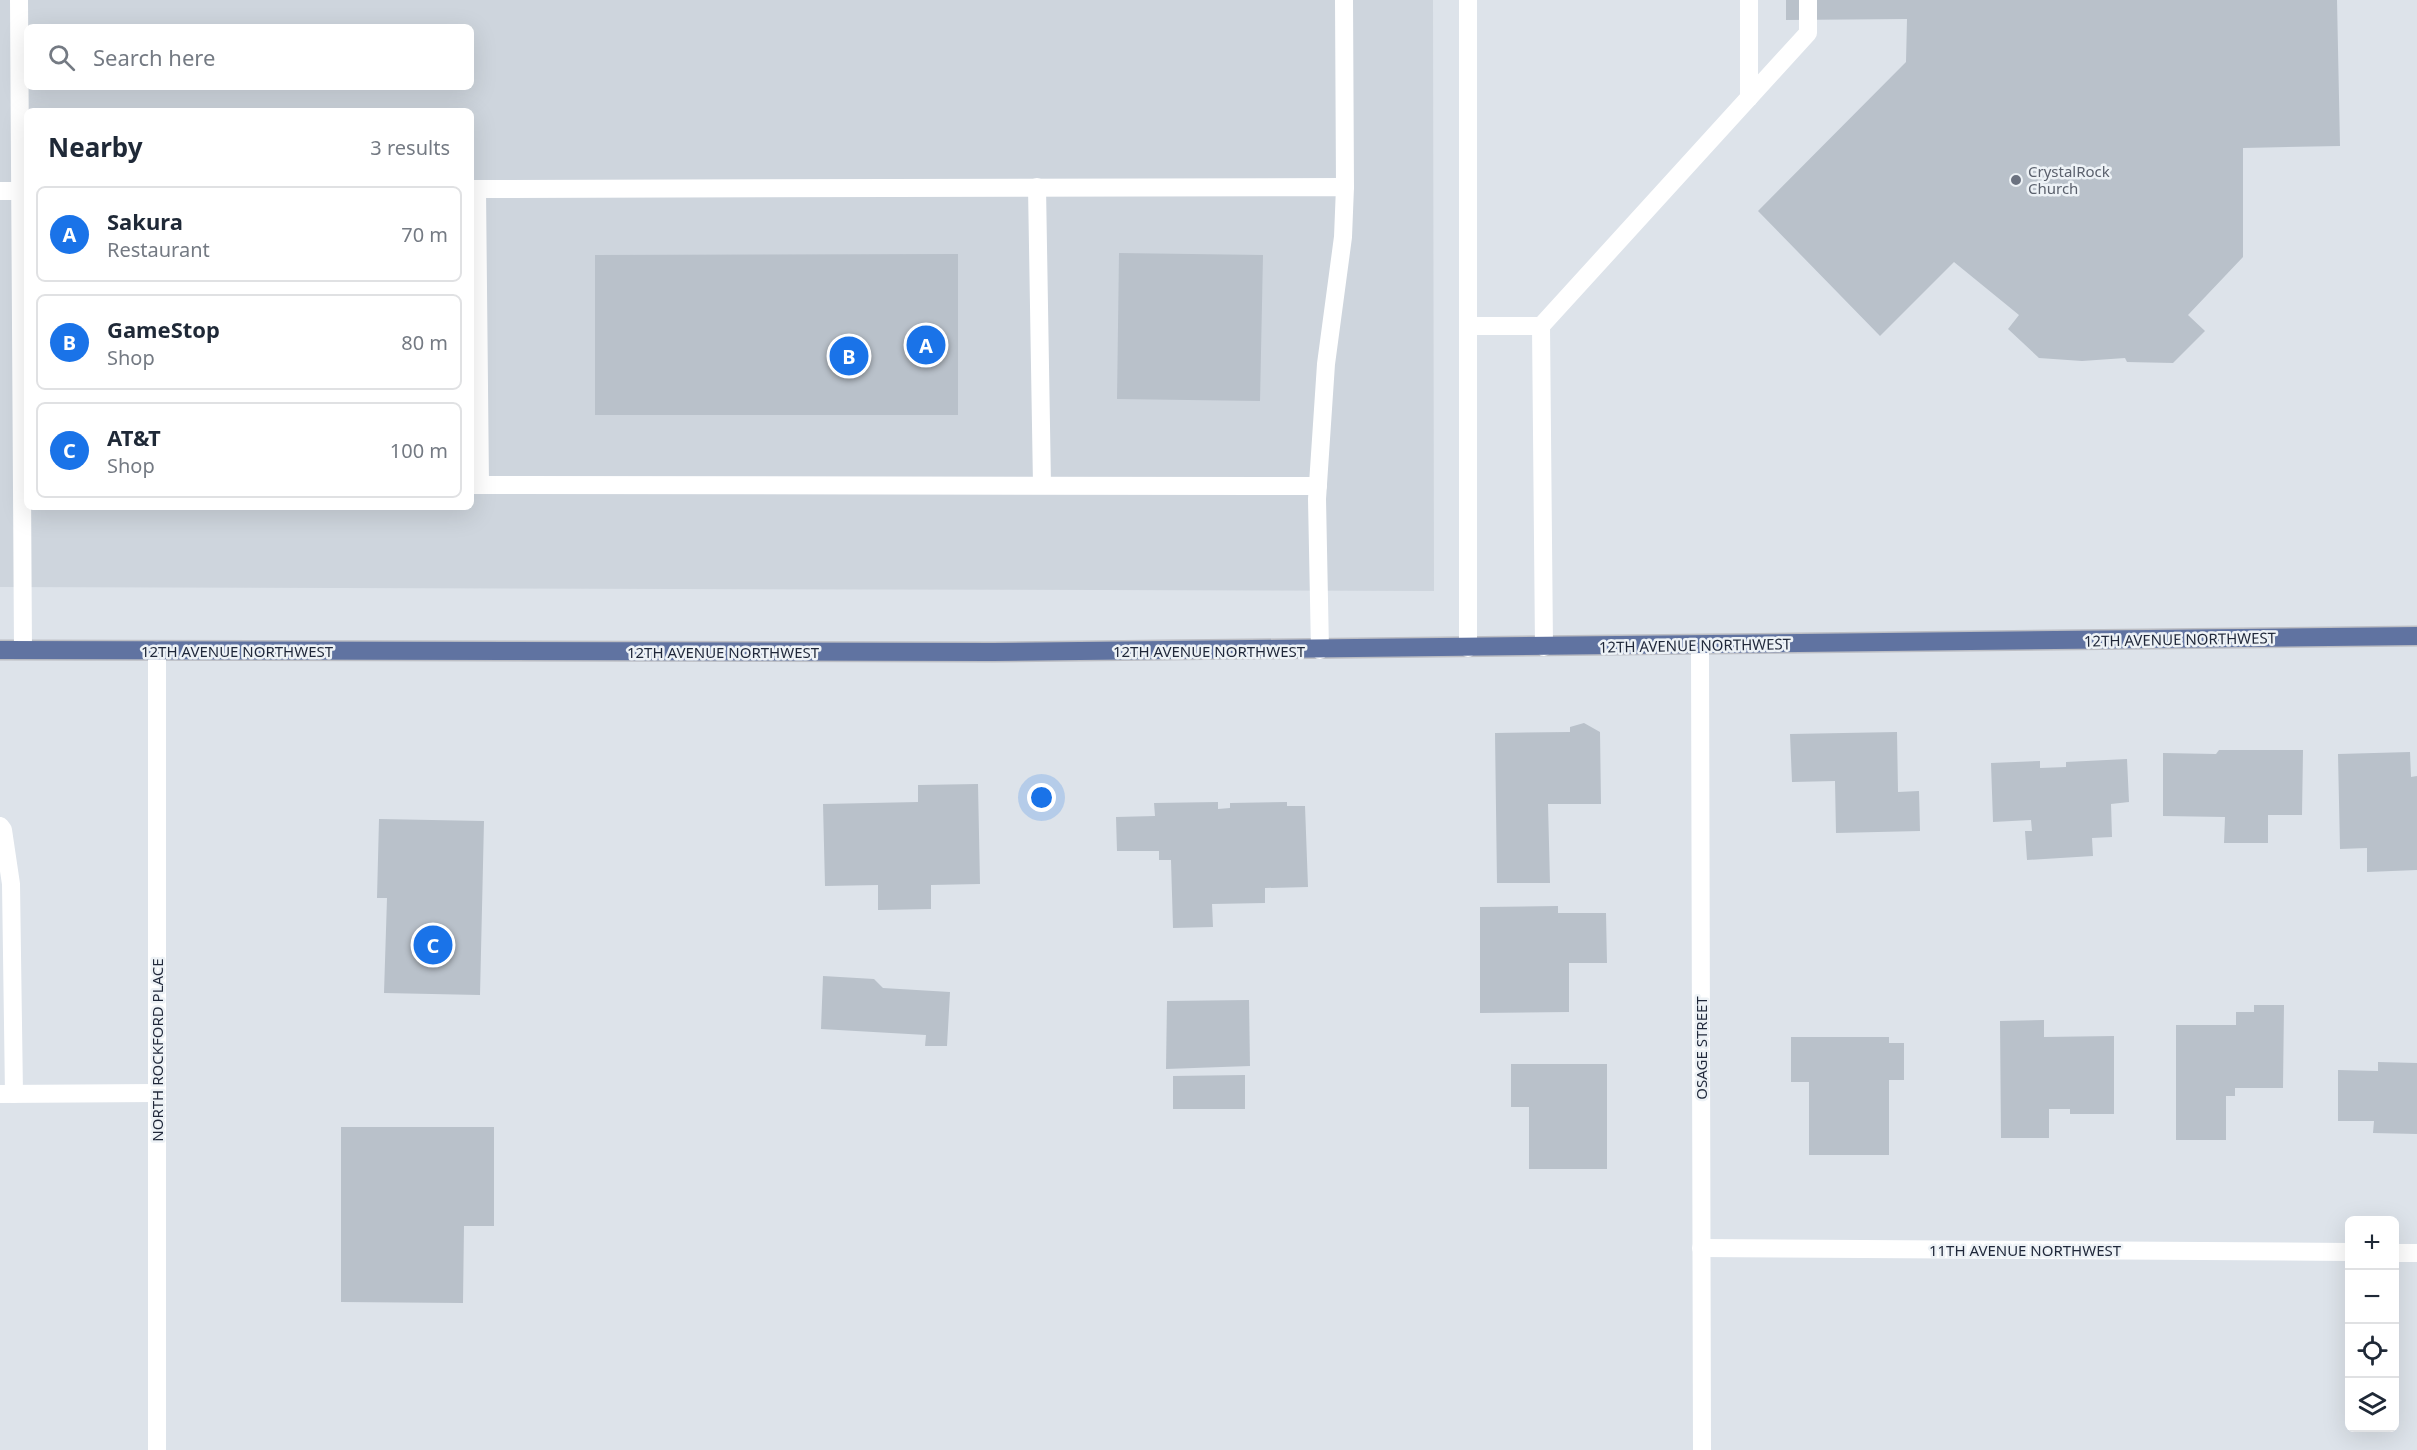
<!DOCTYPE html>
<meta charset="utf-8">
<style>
body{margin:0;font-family:"Noto Sans",sans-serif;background:#f2f2f3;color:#1f2937}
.controls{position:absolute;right:18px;bottom:18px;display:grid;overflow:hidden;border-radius:9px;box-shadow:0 6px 24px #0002}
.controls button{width:54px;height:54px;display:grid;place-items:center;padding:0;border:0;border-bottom:2px solid #e0e1e3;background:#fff;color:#1f2937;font:30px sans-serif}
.you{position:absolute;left:1042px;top:798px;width:21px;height:21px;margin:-15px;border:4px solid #fff;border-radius:50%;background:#1a73e8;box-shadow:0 0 0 9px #1a73e833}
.badge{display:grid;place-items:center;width:39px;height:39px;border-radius:50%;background:#1a73e8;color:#fff;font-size:20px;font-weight:700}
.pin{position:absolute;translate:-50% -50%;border:3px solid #fff;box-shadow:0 2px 6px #0006}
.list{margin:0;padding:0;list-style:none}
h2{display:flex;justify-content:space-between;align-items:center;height:78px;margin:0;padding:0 24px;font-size:26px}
h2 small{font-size:20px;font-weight:400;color:#747a83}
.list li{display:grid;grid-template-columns:39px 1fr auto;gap:18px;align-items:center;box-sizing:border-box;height:96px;margin:0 12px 12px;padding:0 12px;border:2px solid #e0e1e3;border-radius:9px}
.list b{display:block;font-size:22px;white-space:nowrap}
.list p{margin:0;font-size:20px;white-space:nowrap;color:#747a83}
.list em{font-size:20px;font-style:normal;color:#747a83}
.icon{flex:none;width:33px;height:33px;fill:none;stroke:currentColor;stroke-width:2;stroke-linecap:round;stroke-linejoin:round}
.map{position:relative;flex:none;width:2417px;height:1450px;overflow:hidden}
.search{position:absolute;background:#fff;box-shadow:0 6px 24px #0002;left:24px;top:24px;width:450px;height:66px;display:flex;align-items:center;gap:15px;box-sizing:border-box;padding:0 21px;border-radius:9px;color:#747a83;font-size:22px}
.panel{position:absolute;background:#fff;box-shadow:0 6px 24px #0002;left:24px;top:108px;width:450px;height:402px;border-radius:9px}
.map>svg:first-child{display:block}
.built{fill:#ced5dd;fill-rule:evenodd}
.building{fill:#b9c1ca}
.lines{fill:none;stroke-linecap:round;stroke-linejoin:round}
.major-casing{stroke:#bcbec4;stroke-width:21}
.minor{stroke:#fff;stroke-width:18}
.major{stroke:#6073a1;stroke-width:18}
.worship-dot{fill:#6b7280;stroke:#edf2f6;stroke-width:2}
.labels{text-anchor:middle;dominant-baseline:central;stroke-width:5;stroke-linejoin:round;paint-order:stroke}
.worship-label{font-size:15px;fill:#5b616d;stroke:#edf2f6;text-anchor:start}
.street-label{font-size:15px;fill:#1f2739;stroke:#edf2f6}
</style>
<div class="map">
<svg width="2417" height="1450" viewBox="0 0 2417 1450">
<rect width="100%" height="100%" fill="#dde3ea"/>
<path class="built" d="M0,0H1433L1434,591L0,587ZM27,27H471V87H27ZM27,111H471V507H27Z"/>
<g class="building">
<path d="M1786,0H2337L2340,146L2243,148V257L2188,315L2205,331L2173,363L2127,362L2125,358L2082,361L2039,358L2008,329L2019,315L1954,262L1880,336L1758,211L1906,62L1907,19L1786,20Z"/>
<path d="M1119,253L1263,255L1260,401L1117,399Z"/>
<path d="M958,254V415H595V255Z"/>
<path d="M1584,723L1600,732L1601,804H1548L1550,883H1497L1495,733L1570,732V727Z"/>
<path d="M1897,732L1898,792L1919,791L1920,831L1836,833L1835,781L1792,782L1790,734Z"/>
<path d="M2219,750H2303L2302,815H2268V843H2224L2225,817L2163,816V753L2216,754Z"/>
<path d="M2410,752L2411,777L2417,776V870L2367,872V848L2340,849L2338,754Z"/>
<path d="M2127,759L2129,802L2111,804L2112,837L2092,838L2093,856L2027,860L2025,831H2032L2031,820L1993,822L1991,763L2040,761V768L2066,767V762Z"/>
<path d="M978,784L980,884L931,885V909L878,910V885L825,886L823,804L918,802V785Z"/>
<path d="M1218,802V809L1230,808V803L1287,802V806H1305L1308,887L1265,888V903L1212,904L1213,927L1173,928L1171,860H1159V851H1117L1116,817L1155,816L1154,803Z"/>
<path d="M379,819L484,821L480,995L384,993L387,898H377Z"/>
<path d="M1558,906V913H1606L1607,963H1569V1012L1480,1013V907Z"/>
<path d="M823,976L874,979L883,988L950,992L947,1046H925L926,1035L821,1029Z"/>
<path d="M1249,1000L1250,1066L1166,1069L1167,1001Z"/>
<path d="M2254,1005H2284L2283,1088H2235V1096H2226V1140H2176V1025H2236V1012H2254Z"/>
<path d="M2044,1020V1037L2114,1036V1114H2070V1109H2049V1138H2001L2000,1021Z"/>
<path d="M1791,1037H1889V1043H1904V1080H1889V1155H1809V1082H1791Z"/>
<path d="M2378,1062L2417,1063V1134L2373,1133L2374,1121H2338V1070L2378,1071Z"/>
<path d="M1511,1064H1607V1169H1529V1107H1511Z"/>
<path d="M1245,1075V1109H1173V1076Z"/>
<path d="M341,1127H494V1226H464L463,1303L341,1302Z"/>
</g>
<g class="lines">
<g class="major-casing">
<path id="major" d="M0,650L993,652L2417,636"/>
</g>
<g class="minor">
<path d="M19,0L23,650"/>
<path d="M1344,0L1345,187"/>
<path d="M1749,0V98"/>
<path d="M1037,187L1042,485"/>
<path d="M471,189L1345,187L1343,237L1326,364L1317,499L1320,650"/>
<path d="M477,189L480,485"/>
<path d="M0,191H27"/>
<path d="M1468,326H1541L1808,33V0"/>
<path d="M1541,326L1544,647"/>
<path d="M471,485L1318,486"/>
<path d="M1700,646L1702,1450"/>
<path d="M1468,648V0"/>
<path d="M157,650V1450"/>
<path d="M0,826L3,830L11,884L14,1094"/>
<path d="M0,1094L157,1093"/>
<path d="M1701,1248L2350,1252"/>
<path d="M2394,1253H2417"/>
</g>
<use href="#major" class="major"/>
</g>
<circle class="worship-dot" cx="2016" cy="180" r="6"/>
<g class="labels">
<g class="worship-label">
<text x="2028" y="171">CrystalRock<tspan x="2028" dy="17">Church</tspan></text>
</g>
<g class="street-label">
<text transform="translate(2180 639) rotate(-1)">12TH AVENUE NORTHWEST</text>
<text transform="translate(1695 645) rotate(-1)">12TH AVENUE NORTHWEST</text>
<text x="237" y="651">12TH AVENUE NORTHWEST</text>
<text x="1209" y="651">12TH AVENUE NORTHWEST</text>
<text x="723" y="652">12TH AVENUE NORTHWEST</text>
<text transform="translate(1701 1048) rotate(-90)">OSAGE STREET</text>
<text transform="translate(157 1050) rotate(-90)">NORTH ROCKFORD PLACE</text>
<text x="2025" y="1250">11TH AVENUE NORTHWEST</text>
</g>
</g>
</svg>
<div class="controls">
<button>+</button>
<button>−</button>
<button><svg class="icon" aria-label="locate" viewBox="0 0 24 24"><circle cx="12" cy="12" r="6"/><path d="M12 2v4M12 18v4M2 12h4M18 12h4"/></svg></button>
<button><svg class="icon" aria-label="layers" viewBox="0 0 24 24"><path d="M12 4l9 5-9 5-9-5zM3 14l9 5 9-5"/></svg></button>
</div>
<div class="you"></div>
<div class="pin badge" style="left:926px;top:345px">A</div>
<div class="pin badge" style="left:849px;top:356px">B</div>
<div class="pin badge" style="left:433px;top:945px">C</div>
<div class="search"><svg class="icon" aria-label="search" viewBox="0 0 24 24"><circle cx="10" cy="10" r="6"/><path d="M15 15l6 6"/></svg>Search here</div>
<section class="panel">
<h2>Nearby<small>3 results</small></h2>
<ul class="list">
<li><span class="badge">A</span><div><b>Sakura</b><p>Restaurant</p></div><em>70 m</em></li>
<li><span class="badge">B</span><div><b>GameStop</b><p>Shop</p></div><em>80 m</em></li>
<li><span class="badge">C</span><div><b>AT&amp;T</b><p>Shop</p></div><em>100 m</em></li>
</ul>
</section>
</div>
